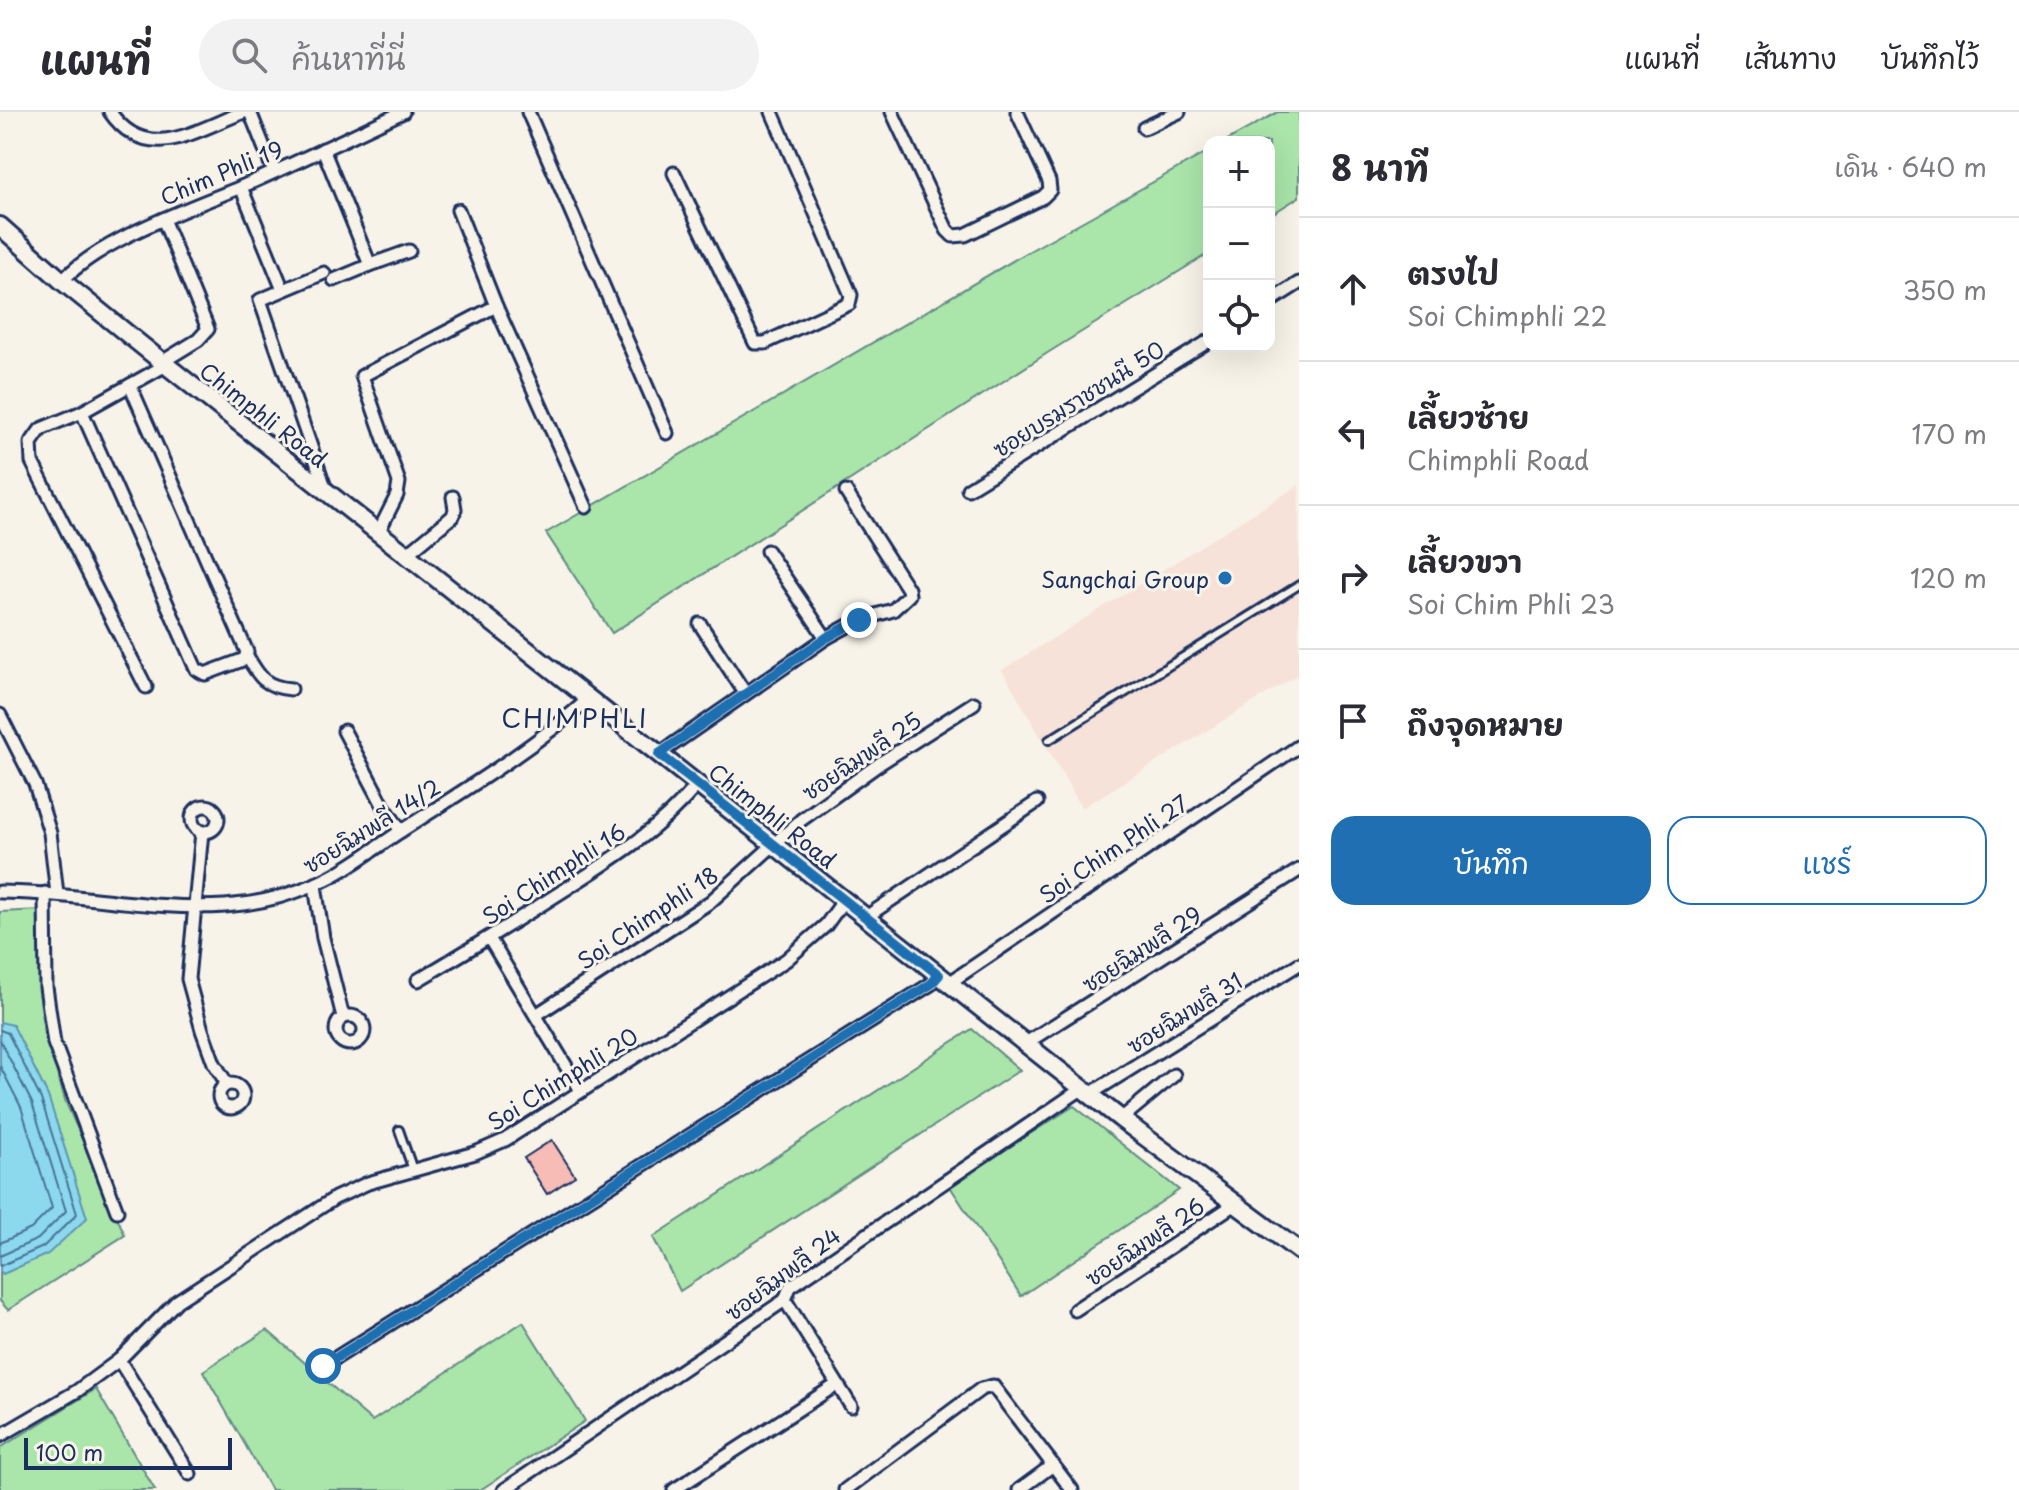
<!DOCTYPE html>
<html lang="th">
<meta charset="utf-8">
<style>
body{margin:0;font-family:"Playpen Sans","Playpen Sans Thai",sans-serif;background:#f2f2f3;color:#2b2b33}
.controls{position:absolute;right:24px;top:24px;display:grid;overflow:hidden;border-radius:16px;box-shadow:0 8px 32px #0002}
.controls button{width:72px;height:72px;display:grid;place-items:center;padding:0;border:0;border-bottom:2px solid #e1e1e2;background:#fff;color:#2b2b33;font:40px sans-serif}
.scale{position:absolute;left:24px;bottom:20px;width:208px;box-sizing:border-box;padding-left:8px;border:4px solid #1b2f5e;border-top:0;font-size:22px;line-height:28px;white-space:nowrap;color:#1b2f5e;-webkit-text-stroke:6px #f7f3e8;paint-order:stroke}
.stop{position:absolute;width:24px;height:24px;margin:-18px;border:6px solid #1f6fb2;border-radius:50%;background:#fff}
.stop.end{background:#1f6fb2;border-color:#fff;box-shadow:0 2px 8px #0008}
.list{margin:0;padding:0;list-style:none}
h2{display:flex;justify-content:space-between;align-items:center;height:104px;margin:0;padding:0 32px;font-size:34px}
h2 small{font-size:26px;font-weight:400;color:#7c7c81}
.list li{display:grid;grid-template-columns:52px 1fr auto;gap:24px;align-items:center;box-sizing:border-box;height:144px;padding:0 32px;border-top:2px solid #e1e1e2}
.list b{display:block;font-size:30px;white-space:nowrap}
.list p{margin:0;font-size:26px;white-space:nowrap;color:#7c7c81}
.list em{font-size:26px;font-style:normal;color:#7c7c81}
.actions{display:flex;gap:16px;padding:24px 32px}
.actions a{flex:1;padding:18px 0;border:2px solid #1f6fb2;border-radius:24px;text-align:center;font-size:28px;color:#1f6fb2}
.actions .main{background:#1f6fb2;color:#fff}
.icon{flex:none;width:44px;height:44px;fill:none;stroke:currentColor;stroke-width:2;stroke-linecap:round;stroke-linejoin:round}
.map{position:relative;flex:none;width:1299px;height:1378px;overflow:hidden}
header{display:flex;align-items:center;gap:48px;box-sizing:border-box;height:112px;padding:0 40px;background:#fff;border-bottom:2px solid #e1e1e2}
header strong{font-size:38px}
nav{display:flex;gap:44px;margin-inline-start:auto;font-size:28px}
.search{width:560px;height:72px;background:#f2f2f3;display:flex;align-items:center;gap:20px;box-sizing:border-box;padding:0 28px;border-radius:44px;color:#7c7c81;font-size:30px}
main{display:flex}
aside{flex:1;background:#fff}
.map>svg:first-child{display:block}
.built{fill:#f7e2d9}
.green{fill:#aae5aa;stroke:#628a84;stroke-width:2}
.water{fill:#8cd8ed;stroke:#5f94b4;stroke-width:2}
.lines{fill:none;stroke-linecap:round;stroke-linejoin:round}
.shore{stroke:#487397;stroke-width:2}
.building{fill:#f8bcb7;stroke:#1b2f5e;stroke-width:2}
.lane-casing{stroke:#1b2f5e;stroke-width:12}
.street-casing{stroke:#1b2f5e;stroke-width:17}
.secondary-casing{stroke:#1b2f5e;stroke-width:22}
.lane{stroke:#f7f3e8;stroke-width:6}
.street{stroke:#f7f3e8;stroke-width:11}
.secondary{stroke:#f7f3e8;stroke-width:16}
.route{stroke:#1f6fb2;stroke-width:10}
.poi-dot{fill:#1f6fb2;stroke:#f7f3e8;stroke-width:3}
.labels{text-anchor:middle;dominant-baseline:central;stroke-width:6;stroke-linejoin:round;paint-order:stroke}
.street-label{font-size:22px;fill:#1b2f5e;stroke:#f7f3e8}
.poi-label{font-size:22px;fill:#1b2f5e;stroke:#f7f3e8;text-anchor:end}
.quarter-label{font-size:26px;letter-spacing:2px;fill:#1b2f5e;stroke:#f7f3e8}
</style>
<header>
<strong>แผนที่</strong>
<div class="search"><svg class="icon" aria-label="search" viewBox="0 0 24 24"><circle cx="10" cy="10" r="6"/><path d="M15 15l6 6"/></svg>ค้นหาที่นี่</div>
<nav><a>แผนที่</a><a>เส้นทาง</a><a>บันทึกไว้</a></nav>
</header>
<main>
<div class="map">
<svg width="1299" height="1378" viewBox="0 0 1299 1378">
<rect width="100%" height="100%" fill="#f7f3e8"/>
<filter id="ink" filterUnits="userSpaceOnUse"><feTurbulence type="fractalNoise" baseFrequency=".0125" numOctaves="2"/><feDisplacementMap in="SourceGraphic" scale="16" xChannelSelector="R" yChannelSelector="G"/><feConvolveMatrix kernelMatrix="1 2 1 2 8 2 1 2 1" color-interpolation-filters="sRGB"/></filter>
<g filter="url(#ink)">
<path class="built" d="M1299,373V562L1082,696L1002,558Z"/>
<g class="green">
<path d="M1278,0H1299V85L1269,104V30H1224Z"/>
<path d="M1209,39V141L1049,240L612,521L546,421L1033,137Z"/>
<path d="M41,798L57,961L66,991L125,1123L8,1198L0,1189V800Z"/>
<path d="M972,917L1020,958L680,1179L653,1125Z"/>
<path d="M1074,994L1179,1078L1021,1184L949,1073Z"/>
<path d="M523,1210L585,1309L480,1378H271L203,1259L267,1218L372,1309Z"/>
<path d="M96,1277L155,1378H0V1336Z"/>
</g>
<path class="water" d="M0,910L13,913L48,984L87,1106L48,1142L3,1162L0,1159Z"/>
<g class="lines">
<g class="shore">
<path d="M0,918L8,921L41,987L77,1102L43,1135L0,1154"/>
<path d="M0,928L32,991L66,1099L38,1127L0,1144"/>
<path d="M0,954L21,995L52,1096L31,1117L0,1131"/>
</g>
</g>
<path class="building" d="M552,1028L575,1064L547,1082L524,1046Z"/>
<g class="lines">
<g class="lane-casing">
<g id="lane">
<path d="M1049,628L1299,473"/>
<path d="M399,1018L413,1058"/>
</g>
</g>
<g class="street-casing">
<g id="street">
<path d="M110,0C147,54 197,17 244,0"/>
<path d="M250,0L274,60"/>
<path d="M528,0L667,321"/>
<path d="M892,0L947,118L953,124L965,123L1043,85L1050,78L1049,69L1017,0"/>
<path d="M1144,16L1179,0"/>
<path d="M323,37L370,153L409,139"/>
<path d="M674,61L755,231H765L849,192L851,183L772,0"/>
<path d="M241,75L281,173"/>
<path d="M458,98L496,194L586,395"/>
<path d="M324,161L260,188L326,378"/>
<path d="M334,168L370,153"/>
<path d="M62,169C101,127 188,97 241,75C296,51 349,25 403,0"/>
<path d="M1269,190L1299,171"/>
<path d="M162,250L198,228L208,217L163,107"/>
<path d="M82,300L196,557L205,562L245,547L247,540L130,273"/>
<path d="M968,377L1209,229"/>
<path d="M379,419L397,383L399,370L362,264L496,194"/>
<path d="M767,439L826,526"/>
<path d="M407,442L453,404L455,397L453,385"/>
<path d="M700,512L745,581"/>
<path d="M247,544C259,565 265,575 291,577"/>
<path d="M146,575L32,350L31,331L41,317L82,300L166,253"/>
<path d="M0,603L35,672L50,721L57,782"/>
<path d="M344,619L383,693L401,719"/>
<path d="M659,642L826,526L859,508L893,498L909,483L908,477L846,380"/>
<circle cx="205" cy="707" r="13"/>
<path d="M202,720L188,867L202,918L214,951L227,972"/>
<path d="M315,773L323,826L343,905"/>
<path d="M0,780C74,780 152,799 225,794C255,792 285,785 313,773C345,760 372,738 401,719C466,677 532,637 590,586"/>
<path d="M45,781L46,875L54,931L117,1099"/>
<path d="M866,805L1037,690"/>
<path d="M489,826L581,979"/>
<path d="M418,868C469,838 519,807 569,775C619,743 659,718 698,672"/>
<path d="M949,871L1299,634"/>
<path d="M536,903L710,790L801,708L882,650L974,591"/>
<circle cx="350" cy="918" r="14"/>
<path d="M1026,931L1299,758"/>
<circle cx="231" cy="984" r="12"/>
<path d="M1090,982L1299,852"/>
<path d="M1121,1007L1174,963"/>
<path d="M785,1188L851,1294"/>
<path d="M1075,1198L1235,1092"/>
<path d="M119,1248L190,1362"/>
<path d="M323,1254L931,872L939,863"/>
<path d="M0,1324L77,1279L119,1248L177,1189L335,1086L368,1071L475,1041L505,1028L786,848L826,813L844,788"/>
<path d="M504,1378L785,1188L790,1175L1083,976"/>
<path d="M674,1378L836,1273"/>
<path d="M845,1378L981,1277L993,1274L1072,1378"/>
<path d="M1019,1378L1053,1353"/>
</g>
</g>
<g class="secondary-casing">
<path id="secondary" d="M0,114L62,169L166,253L659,642L1121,1007L1299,1139"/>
</g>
<use href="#lane" class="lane"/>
<use href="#street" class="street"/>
<use href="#secondary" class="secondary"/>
</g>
</g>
<g class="lines" filter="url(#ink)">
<path class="route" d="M323,1254L931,872L939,863L659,642L826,526L859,508"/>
</g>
<circle class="poi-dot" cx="1225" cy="466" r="8"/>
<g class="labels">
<g class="street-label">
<text transform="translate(221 60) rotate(-23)">Chim Phli 19</text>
<text transform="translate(1078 286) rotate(-32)">ซอยบรมราชชนนี 50</text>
<text transform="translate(264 302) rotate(38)">Chimphli Road</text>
<text transform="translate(861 643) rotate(-34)">ซอยฉิมพลี 25</text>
<text transform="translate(773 703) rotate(38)">Chimphli Road</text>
<text transform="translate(371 713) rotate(-32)">ซอยฉิมพลี 14/2</text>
<text transform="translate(1113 736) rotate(-34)">Soi Chim Phli 27</text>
<text transform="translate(553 761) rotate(-33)">Soi Chimphli 16</text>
<text transform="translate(647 805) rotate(-34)">Soi Chimphli 18</text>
<text transform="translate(1141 836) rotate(-33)">ซอยฉิมพลี 29</text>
<text transform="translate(1184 900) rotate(-32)">ซอยฉิมพลี 31</text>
<text transform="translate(562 966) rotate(-32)">Soi Chimphli 20</text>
<text transform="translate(1144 1129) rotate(-34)">ซอยฉิมพลี 26</text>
<text transform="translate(782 1161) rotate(-37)">ซอยฉิมพลี 24</text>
</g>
<g class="poi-label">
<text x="1209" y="466">Sangchai Group</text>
</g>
<g class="quarter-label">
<text x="575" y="605">CHIMPHLI</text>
</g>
</g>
</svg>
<div class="controls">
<button>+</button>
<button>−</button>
<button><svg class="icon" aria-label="locate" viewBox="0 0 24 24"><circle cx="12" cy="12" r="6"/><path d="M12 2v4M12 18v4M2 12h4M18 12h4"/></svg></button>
</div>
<div class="scale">100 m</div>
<div class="stop" style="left:323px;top:1254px"></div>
<div class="stop end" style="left:859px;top:508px"></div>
</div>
<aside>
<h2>8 นาที<small>เดิน · 640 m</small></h2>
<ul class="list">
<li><svg class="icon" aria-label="ahead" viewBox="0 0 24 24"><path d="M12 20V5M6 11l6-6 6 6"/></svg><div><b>ตรงไป</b><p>Soi Chimphli 22</p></div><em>350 m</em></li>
<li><svg class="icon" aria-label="left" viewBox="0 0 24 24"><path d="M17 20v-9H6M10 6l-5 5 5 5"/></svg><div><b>เลี้ยวซ้าย</b><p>Chimphli Road</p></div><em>170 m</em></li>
<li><svg class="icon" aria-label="right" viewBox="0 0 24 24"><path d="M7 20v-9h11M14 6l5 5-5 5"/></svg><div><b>เลี้ยวขวา</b><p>Soi Chim Phli 23</p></div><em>120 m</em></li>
<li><svg class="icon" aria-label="arrive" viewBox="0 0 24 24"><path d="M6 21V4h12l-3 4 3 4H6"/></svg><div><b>ถึงจุดหมาย</b></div></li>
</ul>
<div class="actions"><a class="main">บันทึก</a><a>แชร์</a></div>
</aside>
</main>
